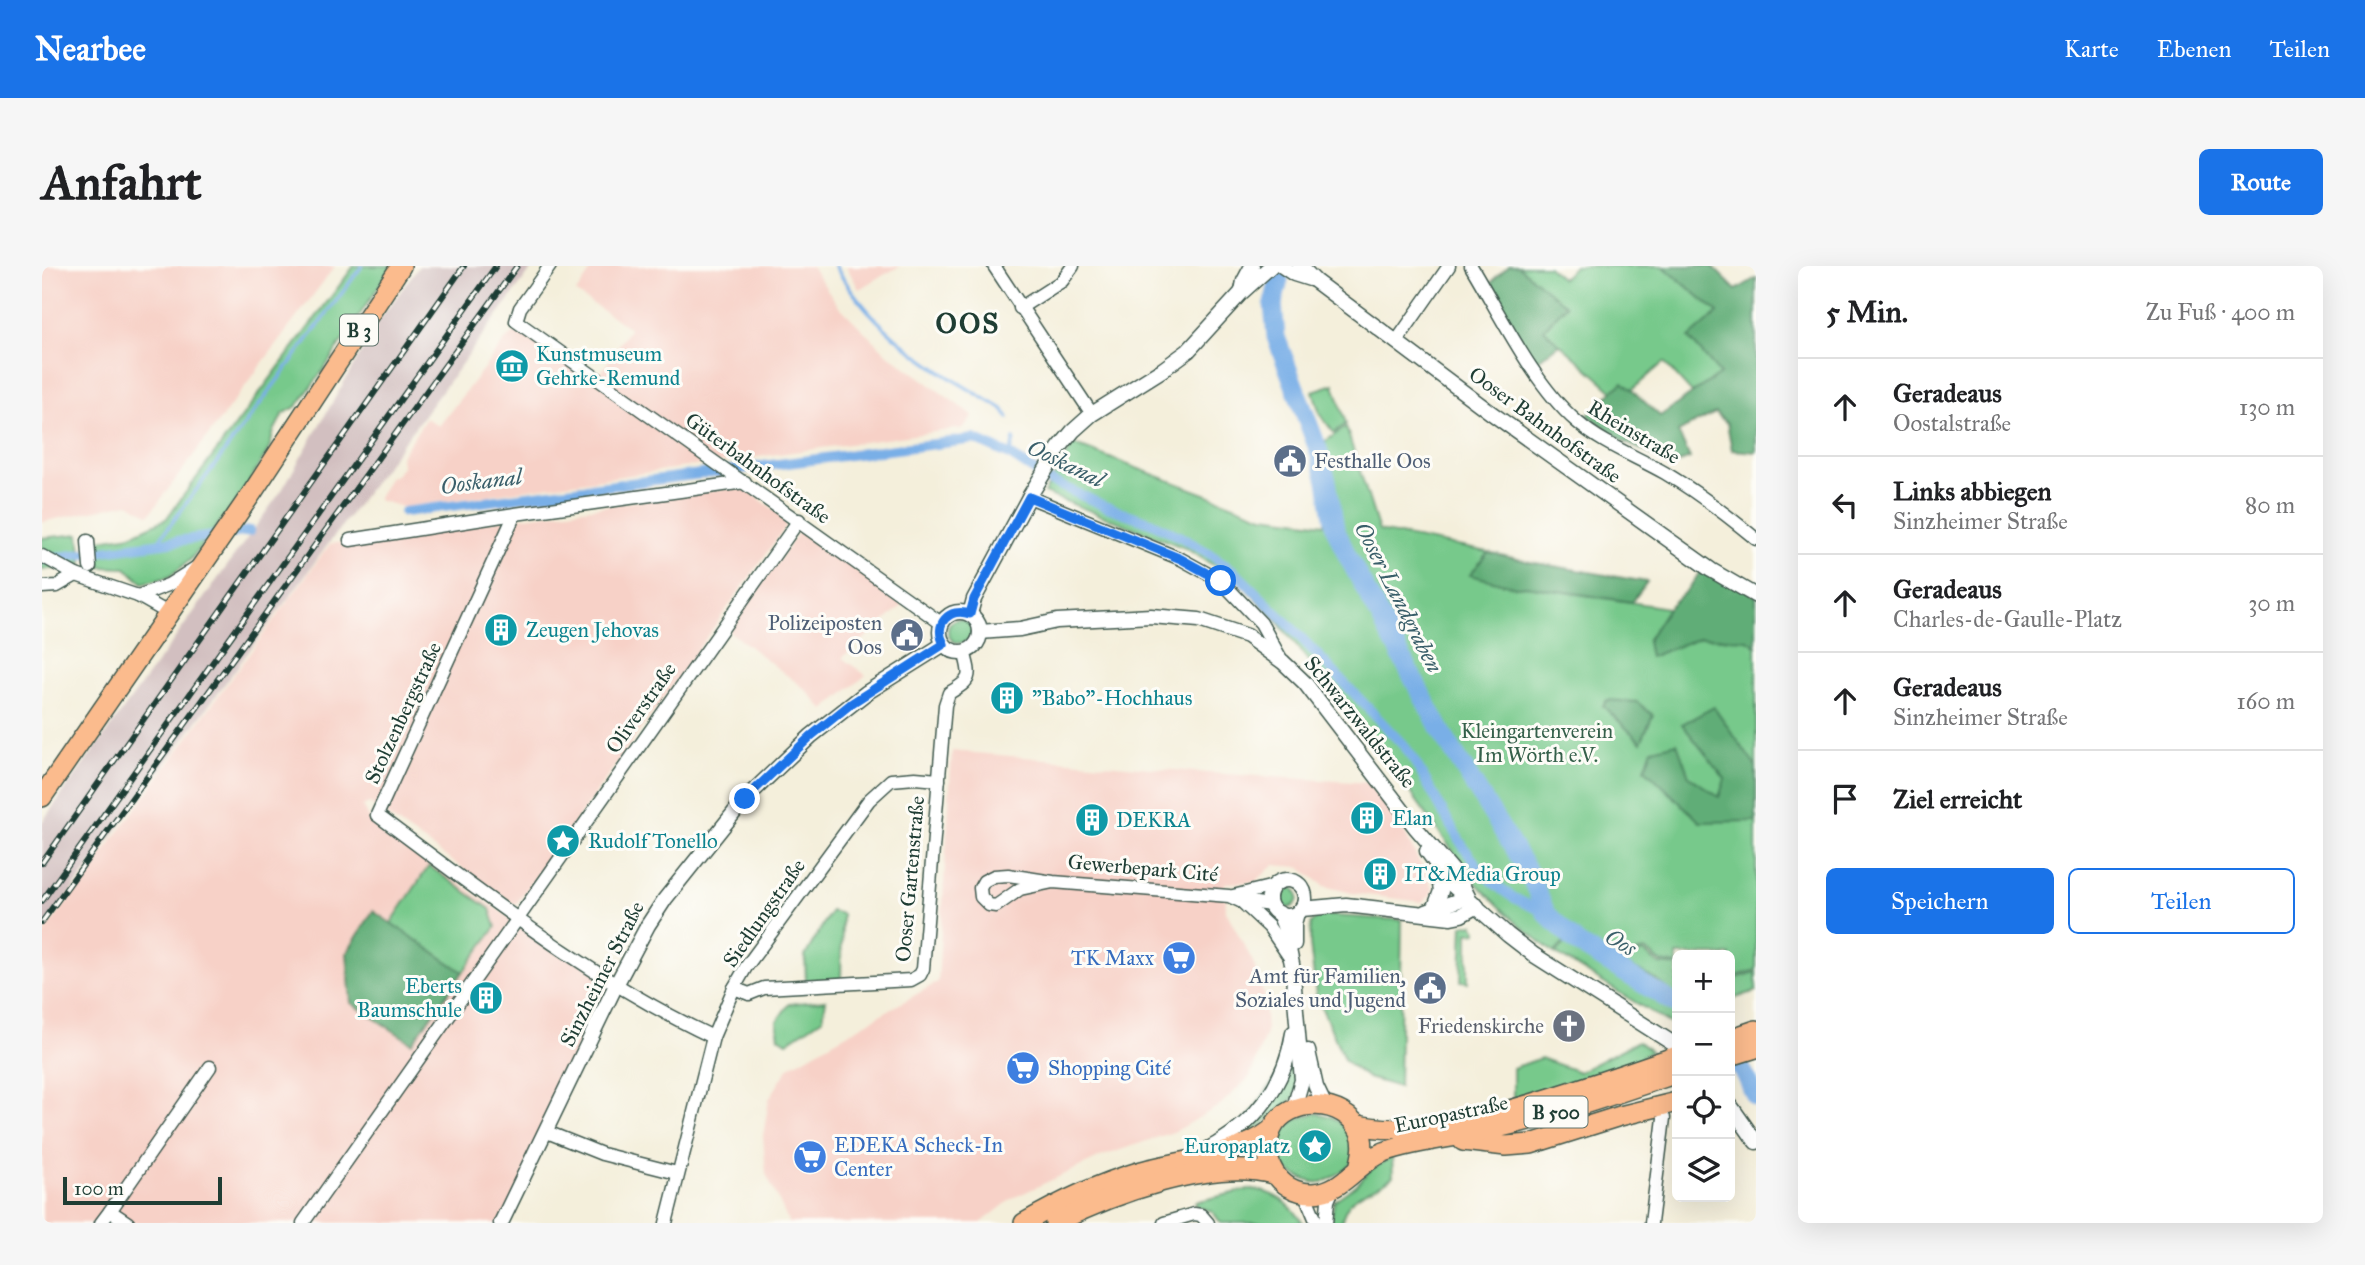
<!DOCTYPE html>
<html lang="de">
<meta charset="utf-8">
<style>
body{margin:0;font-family:"IM FELL Great Primer",serif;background:#f6f6f6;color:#202124}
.controls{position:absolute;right:21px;bottom:21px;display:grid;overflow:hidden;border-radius:10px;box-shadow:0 7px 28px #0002}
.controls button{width:63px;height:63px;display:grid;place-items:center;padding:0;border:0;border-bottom:2px solid #e0e0e0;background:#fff;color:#202124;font:35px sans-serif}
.scale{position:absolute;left:21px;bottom:18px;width:159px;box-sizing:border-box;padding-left:7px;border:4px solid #1f3d34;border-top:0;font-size:19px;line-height:24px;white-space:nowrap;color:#1f3d34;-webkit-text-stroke:5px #fdfcf7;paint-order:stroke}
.stop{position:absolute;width:21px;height:21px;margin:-16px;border:5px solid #1a73e8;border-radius:50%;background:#fff}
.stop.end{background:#1a73e8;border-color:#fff;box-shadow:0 2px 7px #0008}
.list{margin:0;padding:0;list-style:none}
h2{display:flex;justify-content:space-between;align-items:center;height:91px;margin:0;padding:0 28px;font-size:30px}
h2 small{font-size:23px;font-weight:400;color:#757577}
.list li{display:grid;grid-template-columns:46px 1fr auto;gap:21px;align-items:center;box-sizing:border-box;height:98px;padding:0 28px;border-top:2px solid #e0e0e0}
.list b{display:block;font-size:26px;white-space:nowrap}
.list p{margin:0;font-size:23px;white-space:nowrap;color:#757577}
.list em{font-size:23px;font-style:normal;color:#757577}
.actions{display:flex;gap:14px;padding:21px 28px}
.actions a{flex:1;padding:16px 0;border:2px solid #1a73e8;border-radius:10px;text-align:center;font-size:24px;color:#1a73e8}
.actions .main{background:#1a73e8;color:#fff}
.icon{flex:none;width:38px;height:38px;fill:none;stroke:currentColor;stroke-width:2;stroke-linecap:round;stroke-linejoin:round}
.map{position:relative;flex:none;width:1714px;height:957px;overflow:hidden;border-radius:10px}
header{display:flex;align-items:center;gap:42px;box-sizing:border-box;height:98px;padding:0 35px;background:#1a73e8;color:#fff}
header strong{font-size:33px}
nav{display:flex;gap:38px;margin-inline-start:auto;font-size:24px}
.intro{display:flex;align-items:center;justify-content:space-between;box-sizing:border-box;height:168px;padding:0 42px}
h1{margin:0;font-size:49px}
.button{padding:18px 32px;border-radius:10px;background:#1a73e8;color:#fff;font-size:24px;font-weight:700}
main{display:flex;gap:42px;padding:0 42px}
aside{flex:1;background:#fff;border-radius:10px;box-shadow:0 7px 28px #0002}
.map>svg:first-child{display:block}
.built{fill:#f7d1c7}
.industrial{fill:#d2bfc0}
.green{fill:#77c98b;stroke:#4b8360;stroke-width:2}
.forest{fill:#61ad77;stroke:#407556;stroke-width:2}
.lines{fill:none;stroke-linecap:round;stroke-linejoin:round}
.stream{stroke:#79afe7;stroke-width:3.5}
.canal{stroke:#79afe7;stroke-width:10}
.river{stroke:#79afe7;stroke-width:19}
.minor-casing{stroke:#3f584d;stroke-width:15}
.tertiary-casing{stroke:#3f584d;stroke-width:17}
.primary-casing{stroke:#3f584d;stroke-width:22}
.trunk-casing{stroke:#3f584d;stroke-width:22}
.minor{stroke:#fff;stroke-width:12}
.tertiary{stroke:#fff;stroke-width:14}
.primary{stroke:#fbbb8d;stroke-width:19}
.trunk{stroke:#fbbb8d;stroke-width:19}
.rail-casing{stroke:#1f3d34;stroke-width:6}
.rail{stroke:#fdfcf7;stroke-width:3.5;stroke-dasharray:10;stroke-linecap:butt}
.route{stroke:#1a73e8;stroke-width:9}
.labels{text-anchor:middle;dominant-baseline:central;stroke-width:6;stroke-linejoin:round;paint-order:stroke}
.shield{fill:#fdfcf7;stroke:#62766e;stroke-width:2}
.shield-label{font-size:19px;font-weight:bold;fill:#1f3d34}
.culture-label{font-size:21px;fill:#0d838f;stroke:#fdfcf7;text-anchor:start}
.street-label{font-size:21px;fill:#1f3d34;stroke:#fdfcf7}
.service-label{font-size:21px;fill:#4e5e75;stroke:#fdfcf7;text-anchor:end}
.park-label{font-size:21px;fill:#35604a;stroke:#fdfcf7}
.shop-label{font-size:21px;fill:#366cbe;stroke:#fdfcf7;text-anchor:start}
.worship-label{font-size:21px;fill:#5b616d;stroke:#fdfcf7;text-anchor:end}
.water-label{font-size:23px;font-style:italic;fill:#3a5f6a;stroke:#fdfcf7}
.district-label{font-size:28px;font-weight:bold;letter-spacing:2px;fill:#1f3d34;stroke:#fdfcf7}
</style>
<header>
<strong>Nearbee</strong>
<nav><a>Karte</a><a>Ebenen</a><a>Teilen</a></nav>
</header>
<div class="intro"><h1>Anfahrt</h1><a class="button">Route</a></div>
<main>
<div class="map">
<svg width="1714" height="957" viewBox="0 0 1714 957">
<rect width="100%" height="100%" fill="#fdfcf7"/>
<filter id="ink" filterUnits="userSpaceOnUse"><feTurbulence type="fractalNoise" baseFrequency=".0143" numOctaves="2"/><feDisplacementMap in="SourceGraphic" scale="14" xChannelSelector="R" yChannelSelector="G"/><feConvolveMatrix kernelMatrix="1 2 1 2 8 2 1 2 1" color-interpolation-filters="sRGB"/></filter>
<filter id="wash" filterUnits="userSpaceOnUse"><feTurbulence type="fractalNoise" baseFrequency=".00686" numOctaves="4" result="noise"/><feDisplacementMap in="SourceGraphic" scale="28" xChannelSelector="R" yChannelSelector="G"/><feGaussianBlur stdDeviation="1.57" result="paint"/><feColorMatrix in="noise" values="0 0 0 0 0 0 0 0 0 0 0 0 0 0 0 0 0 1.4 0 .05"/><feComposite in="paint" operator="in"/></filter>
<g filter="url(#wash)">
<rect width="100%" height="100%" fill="#f4efdb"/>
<g class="built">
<path d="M0,0H293L107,249L87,237L0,256Z"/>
<path d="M552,0H769L796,39L842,85L931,150L921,162L361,241L335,234L347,212L355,208L360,200L359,190L384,152L397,160L465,72L477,65L553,116L588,62L534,27Z"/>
<path d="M804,0H858L817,23Z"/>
<path d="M685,223H704L743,252L744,260L475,637L472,638L328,538L320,540L328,555L468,652L574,719L459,957H0V670L288,278Z"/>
<path d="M759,263L861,339L800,392L824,409L782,444L763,423L687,365Z"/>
<path d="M910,485L1166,507L1329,517L1362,566L1391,623L1388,630L1380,636L1310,627L1282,620L1258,601L1232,599L1213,616L1183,617L1184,645L1211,696L1222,731L1224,767L1208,811L1177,840L1134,865L1061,890L971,932L939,957H747L724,908L721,870L727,833L747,801L896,716Z"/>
</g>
<path class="industrial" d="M377,0H492L0,665V556L240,224L339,52Z"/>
<g class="green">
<path d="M312,0H350L282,103L255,140L241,148L232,165L227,183L199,229L148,294L127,311L101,317L84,302L56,301L52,293L51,275L89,269L124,253Z"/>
<path d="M1476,0H1506L1520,13L1532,0H1621L1676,47L1679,108L1650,127L1622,96L1590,124L1581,117L1571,125L1502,64Z"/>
<path d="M1292,118L1304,158L1292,167L1278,148L1271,125Z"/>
<path d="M1304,161L1337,265L1446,286L1429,308L1474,321L1484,320L1626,342L1605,375L1608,391L1659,371L1706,374L1714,380V704L1688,712V689H1635V699L1619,696L1603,684L1574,693L1551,682L1505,641L1490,613L1483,617L1498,648L1523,676L1512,687L1469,652L1433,616L1354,506L1234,354L1197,315L1143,282L1002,227L1031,178L1221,250L1283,258V227L1272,183Z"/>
<path d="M37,268L40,298L0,304V272Z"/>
<circle cx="918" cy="365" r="12"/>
<path d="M387,600L448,643L454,661L421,706L349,657Z"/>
<circle cx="1245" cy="631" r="11"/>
<path d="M789,645L800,648L799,714L764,715L763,690Z"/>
<path d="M1278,649L1360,654L1357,821L1326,812L1303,795L1274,729L1268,678L1269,657Z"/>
<path d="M1431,658L1435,664V666L1426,667V716L1419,715L1421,659Z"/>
<path d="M1525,676L1635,744V762L1513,687Z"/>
<path d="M1602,686L1617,698L1635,700V732L1616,715L1576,694Z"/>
<path d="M1714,706V725L1688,734V714Z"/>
<path d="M784,734L781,752L745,776L737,771L735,755L747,738Z"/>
<path d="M1596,775L1609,786L1600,790L1601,794L1471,834V802L1499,792L1537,806Z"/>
<path d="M1253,784L1257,819L1252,832L1212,866L1191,872Z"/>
<path d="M1274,847L1290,851L1307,864L1314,865L1312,896C1275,924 1277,921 1238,901C1230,867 1241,855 1274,847Z"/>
<path d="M1350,891L1351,910C1331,928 1307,922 1299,957H1289L1292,935L1314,919L1328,904Z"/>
<path d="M1209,923C1232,926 1249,937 1261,957H1179L1170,945L1155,941L1153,936Z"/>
</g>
<g class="forest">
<path d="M1467,0H1476L1524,39L1502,63L1517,78L1491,98L1445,23L1455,10Z"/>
<path d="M1621,0H1670L1694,24L1714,12V186L1690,184L1685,157L1673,147L1636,166L1648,192L1631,199L1580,175L1545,149L1581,116L1618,150L1678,108L1647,72L1676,47Z"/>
<path d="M1446,286L1488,296L1605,316L1590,336L1484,320L1474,321L1428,309Z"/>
<path d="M1662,301L1714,330V380L1706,374L1659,371L1608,391L1605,375L1626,342L1646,323Z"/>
<path d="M1565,434L1595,436L1611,449L1599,476L1561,440Z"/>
<path d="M1672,441L1714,501V555L1658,556L1603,503L1610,483L1635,477L1647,510L1677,531L1683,513L1640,458Z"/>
<path d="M331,645L421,706L370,777L309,737L305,687Z"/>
</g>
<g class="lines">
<g class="stream">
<path d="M793,0C837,72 891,102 962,144L966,152"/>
<path d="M968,189L972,173"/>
<path d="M115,277L320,0"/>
</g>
<g class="canal">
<path d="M362,246L932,173L968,189L1008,215L1065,241L1108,256L1137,270L1165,286L1191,304L1247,359L1363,481C1397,529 1418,598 1469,630C1480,637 1492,641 1504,647"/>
<path d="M3,293L208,265"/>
</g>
<g class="river">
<path d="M1237,14L1231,38L1234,71L1276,183L1285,215L1293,262L1305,289L1404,474L1487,607L1504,647L1536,678L1635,739"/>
<path d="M1688,788L1698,800L1714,831"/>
</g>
</g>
</g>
<g filter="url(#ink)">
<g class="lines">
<g class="minor-casing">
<g id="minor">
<path d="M508,0L478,42L474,55L899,357"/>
<path d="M952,0L1050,148"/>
<path d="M1429,0C1458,48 1492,119 1534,155C1560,178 1593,190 1623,207C1655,226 1685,249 1714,273"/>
<path d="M978,42L1020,15L1031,0"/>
<path d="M1354,76L1407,0"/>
<path d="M987,231L1139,293L1179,315L1219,357L1240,395"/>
<path d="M473,248L335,549C443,629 549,714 671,771"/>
<path d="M308,274L473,248L703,216"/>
<path d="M46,275L48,301"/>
<path d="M0,290L34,309L96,330L126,347"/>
<path d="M0,321L15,320L34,309"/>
<path d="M96,330L126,319L153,302"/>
<path d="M1011,616L978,623L954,640L947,639L939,631L938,622L942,615L952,610L966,609L1011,616L1187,630L1198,635L1229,639"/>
<path d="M1191,630L1232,620"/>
<path d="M1199,635L1227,661L1246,689"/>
<path d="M692,722L707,728L722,722L869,714L878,709L881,703L903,439L907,427C931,413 929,411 922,385"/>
<path d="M505,866L560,888L635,907"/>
<path d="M1262,926L1275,957"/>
<path d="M68,945L168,801"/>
<path d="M59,957L68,945L86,957"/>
<path d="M261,957L757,254"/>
<path d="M624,957L671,771L692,722L704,701L827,534L849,514L873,512L897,514"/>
<path d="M1122,957L1152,948L1159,949L1166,957"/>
<path d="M1284,957L1286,935L1291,923"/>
<path d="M1609,957L1622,852"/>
</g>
</g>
<g class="tertiary-casing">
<g id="tertiary">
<path d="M1240,0L1252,8L1268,13"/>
<path d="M1258,0L1273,15L1448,146L1669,304L1714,330"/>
<path d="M1200,25L1202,15L1210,0"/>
<circle cx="918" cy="366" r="20"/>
<path d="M928,348L932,333L987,231L1017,182L1031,165L1050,148L1120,104L1146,85L1199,27L1229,0"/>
<path d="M938,366L978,363L1015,355L1109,350L1157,354L1205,370L1241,396L1263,417L1374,562L1417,612L1426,631"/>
<path d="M1385,585L1409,618L1466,669L1492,689L1635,780"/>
<circle cx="1245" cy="632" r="18"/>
<path d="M1260,643L1304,639L1409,651L1419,649L1435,640"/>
<path d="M1392,644L1399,625L1396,606"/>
<path d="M1384,646L1426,631"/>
<path d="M1237,647L1242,660L1250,698L1260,814L1252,842"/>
<path d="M1252,678V658L1255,647"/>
<path d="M1266,785L1274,821L1283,840"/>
<path d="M1688,839L1714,876"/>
<path d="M1159,887C1209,862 1242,823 1251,767"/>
<path d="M459,957L574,719L606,659L623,633L703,533L769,470L824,427L902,378"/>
</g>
</g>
<g class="primary-casing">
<g id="primary">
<path d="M0,531L210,227L359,0"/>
<path d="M1688,773L1714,764"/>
<path d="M1688,790L1714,782"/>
<path d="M1313,858C1394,881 1554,816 1635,790"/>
<path d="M1421,875L1464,880L1489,878L1578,850L1635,836"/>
<path d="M1317,902C1320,890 1323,877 1318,866C1303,832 1246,830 1230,863C1216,892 1236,927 1270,927C1301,927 1315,896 1342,886C1376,874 1412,872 1446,864C1510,850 1573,828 1635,807"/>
</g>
</g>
<g class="trunk-casing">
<g id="trunk">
<path d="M982,957C1018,936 1056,918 1096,906C1138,894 1195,891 1229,864"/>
<path d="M1013,957C1068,929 1170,891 1231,908"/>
</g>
</g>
<use href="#minor" class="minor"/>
<use href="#tertiary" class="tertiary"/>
<use href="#primary" class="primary"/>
<use href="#trunk" class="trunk"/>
<g class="rail-casing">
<g id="rail">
<path d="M0,597L422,0"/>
<path d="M0,635L454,0"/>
<path d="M0,656L475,0"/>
</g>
</g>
<use href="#rail" class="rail"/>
</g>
</g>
<g class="lines" filter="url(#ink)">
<path class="route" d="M703,533L769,470L810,437L902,378C891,358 907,341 928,348L932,333L987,231L1139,293L1179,315"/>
</g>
<defs>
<g id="museum-disc" transform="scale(1.75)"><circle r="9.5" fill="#0f9aa8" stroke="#fdfcf7"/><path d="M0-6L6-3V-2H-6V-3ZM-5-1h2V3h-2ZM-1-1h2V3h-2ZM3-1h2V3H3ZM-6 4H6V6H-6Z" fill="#fff"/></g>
<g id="civic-disc" transform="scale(1.75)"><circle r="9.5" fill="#5c6f8a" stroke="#fdfcf7"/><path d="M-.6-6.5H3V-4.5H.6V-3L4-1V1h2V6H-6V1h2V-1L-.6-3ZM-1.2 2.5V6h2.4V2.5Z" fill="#fff"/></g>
<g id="building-disc" transform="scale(1.75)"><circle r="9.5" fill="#0f9aa8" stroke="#fdfcf7"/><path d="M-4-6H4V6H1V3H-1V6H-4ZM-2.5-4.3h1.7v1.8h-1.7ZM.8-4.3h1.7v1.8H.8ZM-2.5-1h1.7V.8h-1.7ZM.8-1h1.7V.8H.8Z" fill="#fff"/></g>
<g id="sight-disc" transform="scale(1.75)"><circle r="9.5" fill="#0f9aa8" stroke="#fdfcf7"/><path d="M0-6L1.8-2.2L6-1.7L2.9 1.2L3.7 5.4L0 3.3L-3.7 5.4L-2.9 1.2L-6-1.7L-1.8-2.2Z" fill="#fff"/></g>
<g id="supermarket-disc" transform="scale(1.75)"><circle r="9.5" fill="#3f7fe0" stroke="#fdfcf7"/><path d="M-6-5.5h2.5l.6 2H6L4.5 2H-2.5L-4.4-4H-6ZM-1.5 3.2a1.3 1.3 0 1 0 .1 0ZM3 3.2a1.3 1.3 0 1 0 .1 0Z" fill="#fff"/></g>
<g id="church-disc" transform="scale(1.75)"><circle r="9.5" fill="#6b7280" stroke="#fdfcf7"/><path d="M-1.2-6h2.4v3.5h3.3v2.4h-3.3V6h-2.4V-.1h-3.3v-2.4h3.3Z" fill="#fff"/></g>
</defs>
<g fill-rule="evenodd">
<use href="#museum-disc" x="470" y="100"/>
<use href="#civic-disc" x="1248" y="195"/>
<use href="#building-disc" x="459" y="364"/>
<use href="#civic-disc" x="865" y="369"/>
<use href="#building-disc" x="965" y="432"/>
<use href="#building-disc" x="1325" y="552"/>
<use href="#building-disc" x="1050" y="554"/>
<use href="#sight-disc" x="521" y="575"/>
<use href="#building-disc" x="1338" y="608"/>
<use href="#supermarket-disc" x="1137" y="692"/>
<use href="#civic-disc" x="1388" y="722"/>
<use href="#building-disc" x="444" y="732"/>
<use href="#church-disc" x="1527" y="760"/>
<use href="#supermarket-disc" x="981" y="802"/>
<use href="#sight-disc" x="1273" y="880"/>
<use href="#supermarket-disc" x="768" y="891"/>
</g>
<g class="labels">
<g class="shield">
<rect x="298" y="48.5" width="38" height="31" rx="5"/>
<rect x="1482.5" y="830.5" width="63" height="31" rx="5"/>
</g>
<g class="shield-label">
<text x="317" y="64">B 3</text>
<text x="1514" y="846">B 500</text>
</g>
<g class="culture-label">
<text x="494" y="88">Kunstmuseum<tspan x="494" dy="24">Gehrke-Remund</tspan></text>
<text x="484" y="364">Zeugen Jehovas</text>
<text x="990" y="432">"Babo"-Hochhaus</text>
<text x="1350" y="552">Elan</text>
<text x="1074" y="554">DEKRA</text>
<text x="546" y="575">Rudolf Tonello</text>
<text x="1362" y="608">IT&amp;Media Group</text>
<text x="420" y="720" text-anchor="end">Eberts<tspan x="420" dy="24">Baumschule</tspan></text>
<text x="1248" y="880" text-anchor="end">Europaplatz</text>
</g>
<g class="street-label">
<text transform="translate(1503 159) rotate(36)">Ooser Bahnhofstraße</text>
<text transform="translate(1592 166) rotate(31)">Rheinstraße</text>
<text transform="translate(716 202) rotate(36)">Güterbahnhofstraße</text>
<text transform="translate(599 442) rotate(-55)">Oliverstraße</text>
<text transform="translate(361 447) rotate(-65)">Stolzenbergstraße</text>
<text transform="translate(1318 456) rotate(51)">Schwarzwaldstraße</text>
<text transform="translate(1101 602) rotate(5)">Gewerbepark Cité</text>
<text transform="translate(868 613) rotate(-85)">Ooser Gartenstraße</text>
<text transform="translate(722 647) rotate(-55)">Siedlungstraße</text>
<text transform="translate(560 708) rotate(-63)">Sinzheimer Straße</text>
<text transform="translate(1409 848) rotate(-12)">Europastraße</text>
</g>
<g class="service-label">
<text x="1272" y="195" text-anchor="start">Festhalle Oos</text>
<text x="840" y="357">Polizeiposten<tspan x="840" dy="24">Oos</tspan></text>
<text x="1364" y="710">Amt für Familien,<tspan x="1364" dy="24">Soziales und Jugend</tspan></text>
</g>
<g class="park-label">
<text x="1495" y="465">Kleingartenverein<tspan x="1495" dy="24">Im Wörth e.V.</tspan></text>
</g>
<g class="shop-label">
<text x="1112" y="692" text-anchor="end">TK Maxx</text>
<text x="1006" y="802">Shopping Cité</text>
<text x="792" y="879">EDEKA Scheck-In<tspan x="792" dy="24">Center</tspan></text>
</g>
<g class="worship-label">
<text x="1502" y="760">Friedenskirche</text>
</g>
<g class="water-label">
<text transform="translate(1024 197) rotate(26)">Ooskanal</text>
<text transform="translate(439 215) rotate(-7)">Ooskanal</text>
<text transform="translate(1357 331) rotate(63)">Ooser Landgraben</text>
<text transform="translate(1579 676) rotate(32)">Oos</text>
</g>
<g class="district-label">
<text x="926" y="57">OOS</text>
</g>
</g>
</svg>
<div class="controls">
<button>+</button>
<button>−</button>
<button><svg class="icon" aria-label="locate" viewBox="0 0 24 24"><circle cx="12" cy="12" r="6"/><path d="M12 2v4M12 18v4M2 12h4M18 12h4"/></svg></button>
<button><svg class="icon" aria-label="layers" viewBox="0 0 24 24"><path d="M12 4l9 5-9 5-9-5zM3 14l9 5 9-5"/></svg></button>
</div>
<div class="scale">100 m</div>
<div class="stop" style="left:1179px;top:315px"></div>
<div class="stop end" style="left:703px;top:533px"></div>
</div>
<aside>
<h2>5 Min.<small>Zu Fuß · 400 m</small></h2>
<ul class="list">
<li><svg class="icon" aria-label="ahead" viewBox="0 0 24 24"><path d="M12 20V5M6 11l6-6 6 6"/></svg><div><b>Geradeaus</b><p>Oostalstraße</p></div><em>130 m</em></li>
<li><svg class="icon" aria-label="left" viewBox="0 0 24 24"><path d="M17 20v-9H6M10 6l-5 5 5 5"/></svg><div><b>Links abbiegen</b><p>Sinzheimer Straße</p></div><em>80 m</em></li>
<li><svg class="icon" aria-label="ahead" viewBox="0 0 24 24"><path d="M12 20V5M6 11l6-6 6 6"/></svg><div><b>Geradeaus</b><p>Charles-de-Gaulle-Platz</p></div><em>30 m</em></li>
<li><svg class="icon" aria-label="ahead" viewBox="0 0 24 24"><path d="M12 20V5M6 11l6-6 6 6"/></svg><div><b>Geradeaus</b><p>Sinzheimer Straße</p></div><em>160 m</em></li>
<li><svg class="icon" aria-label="arrive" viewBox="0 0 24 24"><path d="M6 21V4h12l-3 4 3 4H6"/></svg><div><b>Ziel erreicht</b></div></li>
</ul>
<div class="actions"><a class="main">Speichern</a><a>Teilen</a></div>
</aside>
</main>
